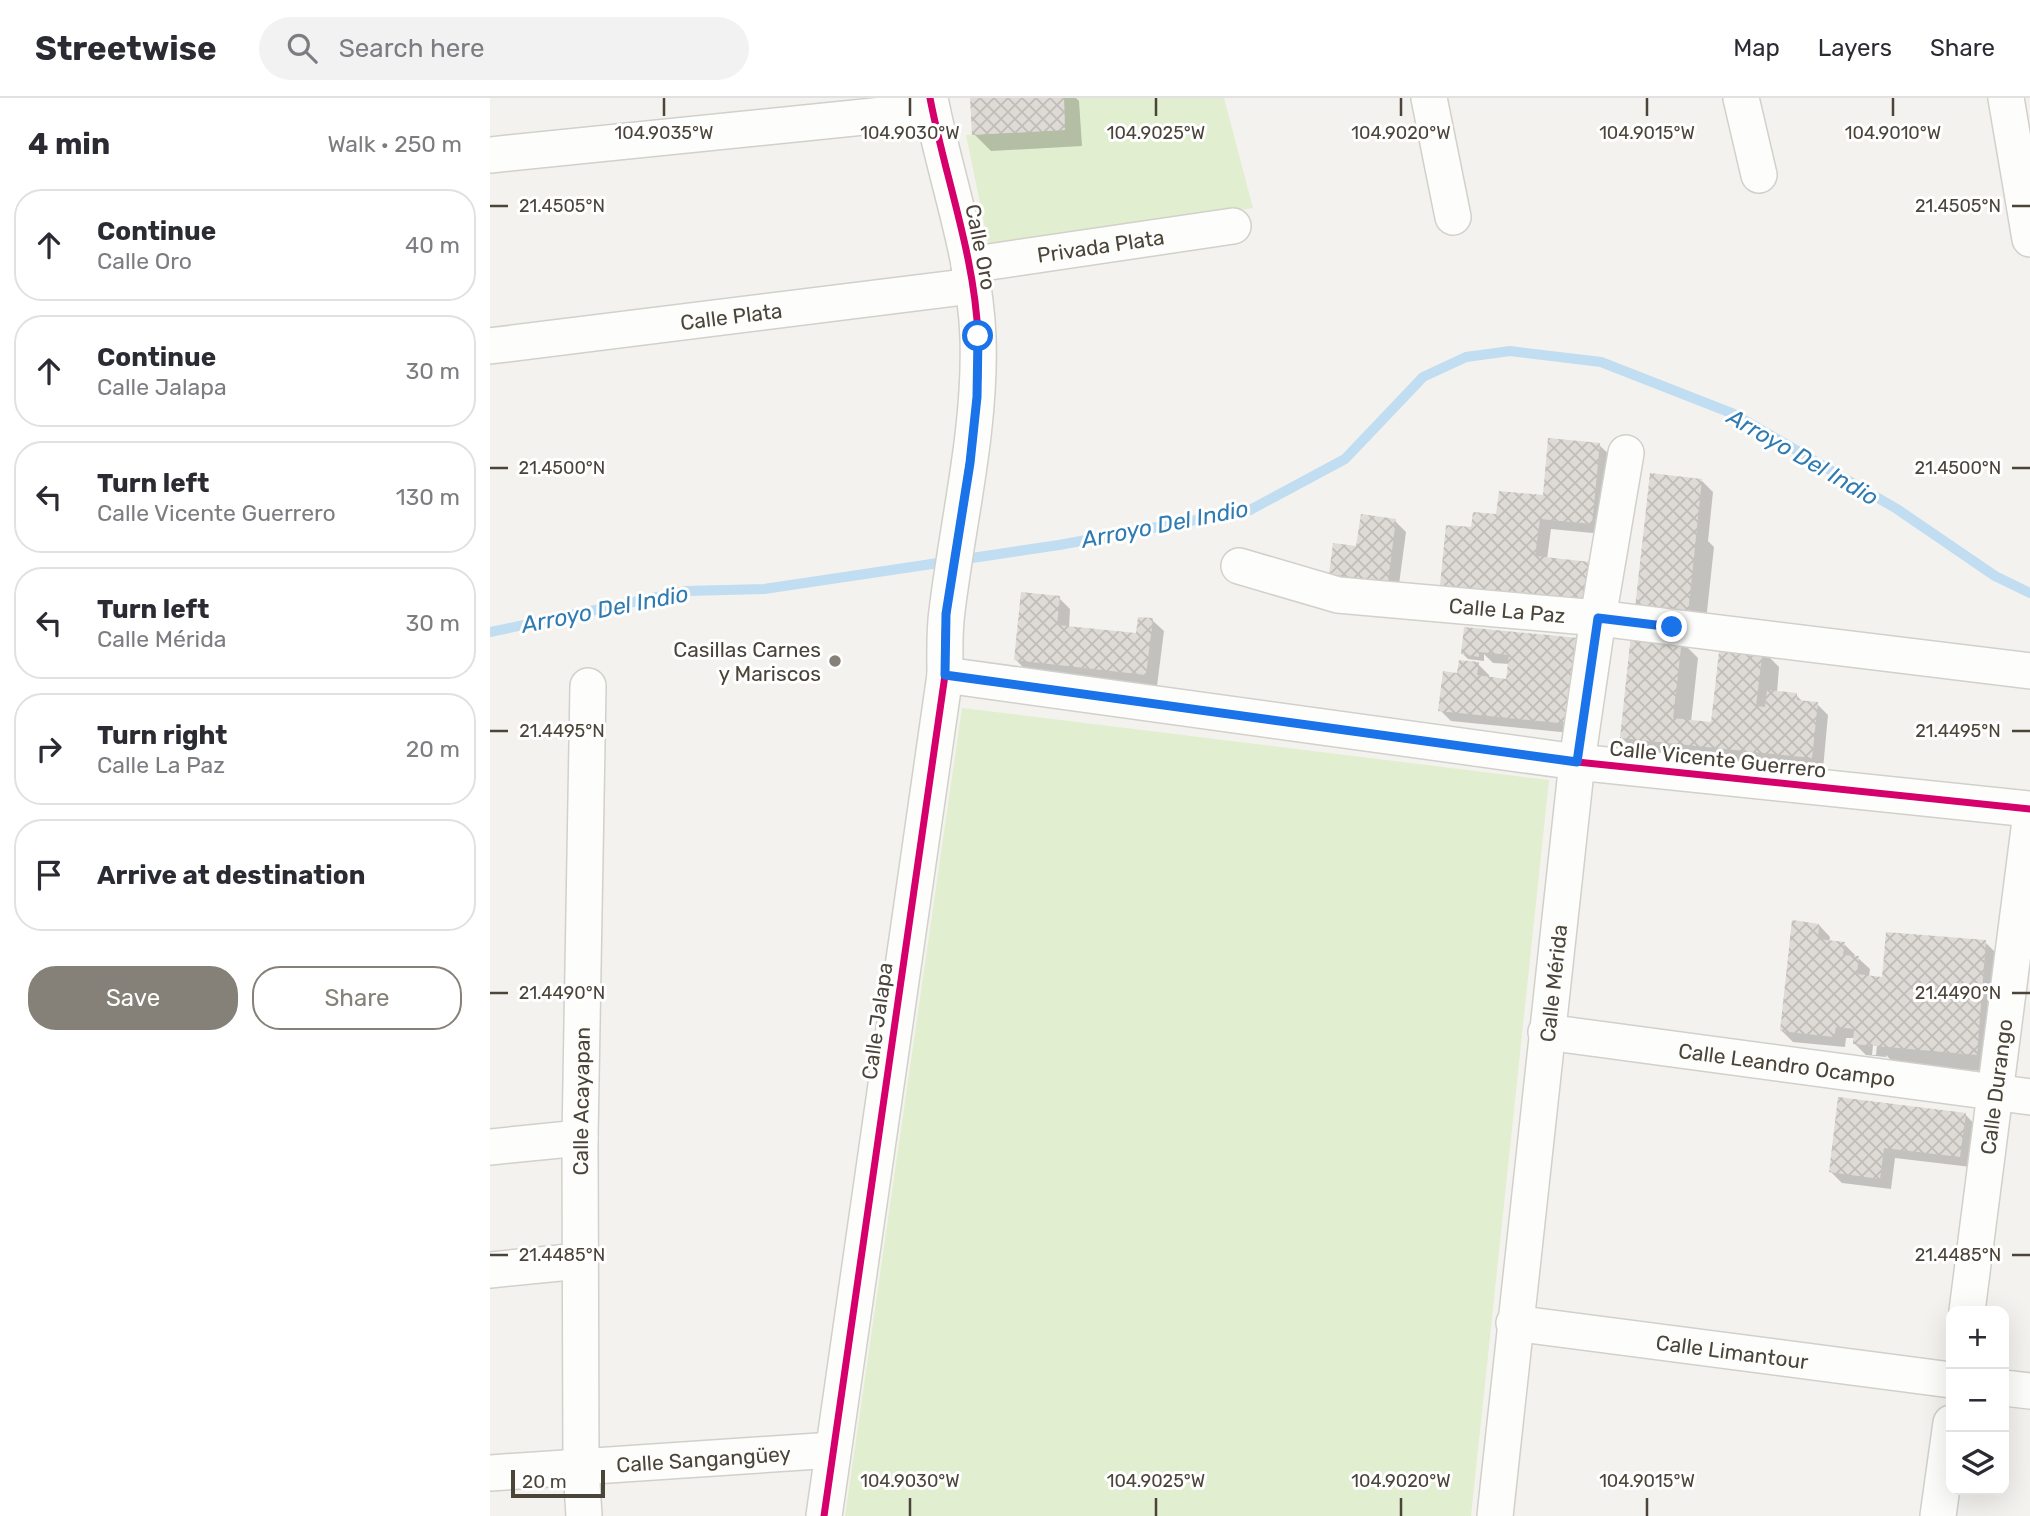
<!DOCTYPE html>
<meta charset="utf-8">
<style>
body{margin:0;font-family:Rubik,sans-serif;background:#f2f2f3;color:#2b2b33}
.controls{position:absolute;right:21px;bottom:21px;display:grid;overflow:hidden;border-radius:14px;box-shadow:0 7px 28px #0002}
.controls button{width:63px;height:63px;display:grid;place-items:center;padding:0;border:0;border-bottom:2px solid #e1e1e2;background:#fff;color:#2b2b33;font:35px sans-serif}
.scale{position:absolute;left:21px;bottom:18px;width:94px;box-sizing:border-box;padding-left:7px;border:4px solid #4b4439;border-top:0;font-size:19px;line-height:24px;white-space:nowrap;color:#4b4439;-webkit-text-stroke:5px #fff;paint-order:stroke}
.stop{position:absolute;width:21px;height:21px;margin:-16px;border:5px solid #1a73e8;border-radius:50%;background:#fff}
.stop.end{background:#1a73e8;border-color:#fff;box-shadow:0 2px 7px #0008}
.list{margin:0;padding:0;list-style:none}
h2{display:flex;justify-content:space-between;align-items:center;height:91px;margin:0;padding:0 28px;font-size:30px}
h2 small{font-size:23px;font-weight:400;color:#7c7c81}
.list li{display:grid;grid-template-columns:46px 1fr auto;gap:21px;align-items:center;box-sizing:border-box;height:112px;margin:0 14px 14px;padding:0 14px;border:2px solid #e1e1e2;border-radius:28px}
.list b{display:block;font-size:26px;white-space:nowrap}
.list p{margin:0;font-size:23px;white-space:nowrap;color:#7c7c81}
.list em{font-size:23px;font-style:normal;color:#7c7c81}
.actions{display:flex;gap:14px;padding:21px 28px}
.actions a{flex:1;padding:16px 0;border:2px solid #868178;border-radius:28px;text-align:center;font-size:24px;color:#868178}
.actions .main{background:#868178;color:#fff}
.icon{flex:none;width:38px;height:38px;fill:none;stroke:currentColor;stroke-width:2;stroke-linecap:round;stroke-linejoin:round}
.map{position:relative;flex:none;width:1540px;height:1418px;overflow:hidden}
header{display:flex;align-items:center;gap:42px;box-sizing:border-box;height:98px;padding:0 35px;background:#fff;border-bottom:2px solid #e1e1e2}
header strong{font-size:33px}
nav{display:flex;gap:38px;margin-inline-start:auto;font-size:24px}
.search{width:490px;height:63px;background:#f2f2f3;display:flex;align-items:center;gap:18px;box-sizing:border-box;padding:0 24px;border-radius:38px;color:#7c7c81;font-size:26px}
main{display:flex}
aside{flex:1;background:#fff}
.map>svg:first-child{display:block}
.grass{fill:#e1eecf}
.shadow{fill:#0003;fill-rule:evenodd}
.lines{fill:none;stroke-linecap:round;stroke-linejoin:round}
.stream{stroke:#c0ddf1;stroke-width:10}
.building{fill:url(#building-cross-hatch)}
.minor-casing{stroke:#d2d0cb;stroke-width:38}
.minor{stroke:#fdfdfc;stroke-width:35}
.cycleway-casing{stroke:#fff;stroke-width:11}
.cycleway{stroke:#d6006c;stroke-width:7}
.route{stroke:#1a73e8;stroke-width:9}
.ticks{fill:none;stroke:#4b4439;stroke-width:2.5}
.poi-dot{fill:#868178;stroke:#fff;stroke-width:2.5}
.labels{text-anchor:middle;dominant-baseline:central;stroke-width:6;stroke-linejoin:round;paint-order:stroke}
.street-label{font-size:21px;fill:#4b4439;stroke:#fff}
.poi-label{font-size:21px;fill:#4b4439;stroke:#fff;text-anchor:end}
.water-label{font-size:23px;font-style:italic;fill:#2e7ab2;stroke:#fff}
.ticks-label{font-size:18px;text-anchor:middle;fill:#4b4439;stroke:#fff;stroke-width:6;stroke-linejoin:round;paint-order:stroke}
</style>
<header>
<strong>Streetwise</strong>
<div class="search"><svg class="icon" aria-label="search" viewBox="0 0 24 24"><circle cx="10" cy="10" r="6"/><path d="M15 15l6 6"/></svg>Search here</div>
<nav><a>Map</a><a>Layers</a><a>Share</a></nav>
</header>
<main>
<aside>
<h2>4 min<small>Walk · 250 m</small></h2>
<ul class="list">
<li><svg class="icon" aria-label="ahead" viewBox="0 0 24 24"><path d="M12 20V5M6 11l6-6 6 6"/></svg><div><b>Continue</b><p>Calle Oro</p></div><em>40 m</em></li>
<li><svg class="icon" aria-label="ahead" viewBox="0 0 24 24"><path d="M12 20V5M6 11l6-6 6 6"/></svg><div><b>Continue</b><p>Calle Jalapa</p></div><em>30 m</em></li>
<li><svg class="icon" aria-label="left" viewBox="0 0 24 24"><path d="M17 20v-9H6M10 6l-5 5 5 5"/></svg><div><b>Turn left</b><p>Calle Vicente Guerrero</p></div><em>130 m</em></li>
<li><svg class="icon" aria-label="left" viewBox="0 0 24 24"><path d="M17 20v-9H6M10 6l-5 5 5 5"/></svg><div><b>Turn left</b><p>Calle Mérida</p></div><em>30 m</em></li>
<li><svg class="icon" aria-label="right" viewBox="0 0 24 24"><path d="M7 20v-9h11M14 6l5 5-5 5"/></svg><div><b>Turn right</b><p>Calle La Paz</p></div><em>20 m</em></li>
<li><svg class="icon" aria-label="arrive" viewBox="0 0 24 24"><path d="M6 21V4h12l-3 4 3 4H6"/></svg><div><b>Arrive at destination</b></div></li>
</ul>
<div class="actions"><a class="main">Save</a><a>Share</a></div>
</aside>
<div class="map">
<svg width="1540" height="1418" viewBox="0 0 1540 1418">
<defs>
<pattern id="building-cross-hatch" width="8" height="8" patternUnits="userSpaceOnUse" patternTransform="scale(1.75)"><rect width="8" height="8" fill="#dedbd6"/><path d="M0 0l8 8M0 8l8-8" fill="none" stroke="#c0bdb8"/></pattern>
</defs>
<rect width="100%" height="100%" fill="#f4f2ee"/>
<g class="grass">
<path d="M574,0H734L763,110L499,149L476,37L575,32Z"/>
<path d="M472,610L1059,682L981,1418H355Z"/>
</g>
<g class="shadow">
<path d="M481,0H586L589,3L592,48L501,53L484,36Z"/>
<path d="M1109,347L1121,358L1113,436L1061,431L1057,461L1108,514L963,498L952,487L983,431L1008,418L1054,399Z"/>
<path d="M1212,383L1223,394L1218,443L1224,449L1215,532L1147,509Z"/>
<path d="M905,423L916,434L908,494L852,487L840,476L868,450Z"/>
<path d="M569,500L580,511L579,530L648,537L662,522L674,533L667,588L537,573L526,562Z"/>
<path d="M1087,542L1090,636L961,623L950,612L969,577L988,566L999,577V580L1018,583L1020,566L1003,565L994,556V563L978,561L973,556Z"/>
<path d="M1191,543L1208,560L1201,624L1220,626L1272,552L1289,569L1287,595L1306,597L1314,605L1327,606L1338,617L1333,671L1279,666L1278,671L1237,666L1225,654L1198,652L1197,663L1149,657L1132,640Z"/>
<path d="M1329,827L1340,839L1339,844L1354,846L1365,857V860H1368L1380,871L1379,879L1393,881L1495,844L1512,861L1503,974L1404,965L1396,957V959L1376,957L1365,946V940H1356L1355,949L1303,944L1292,933ZM1389,888H1393L1386,957H1382Z"/>
<path d="M1350,1001L1475,1016L1486,1028L1481,1069L1405,1060L1401,1091L1352,1085L1341,1074Z"/>
</g>
<g class="lines">
<path class="stream" d="M0,534L196,493L274,491L569,447L760,412L855,361L933,279L976,259L1020,253L1111,264L1244,316L1407,411L1505,478L1540,495"/>
</g>
<g class="building">
<path d="M480,0H574L575,32L482,37Z"/>
<path d="M1058,340L1110,345L1102,426L1050,421L1045,458L1101,464L1097,503L950,487L956,427L981,429L983,414L1006,416L1009,393L1053,397Z"/>
<path d="M1160,375L1212,381L1198,516L1145,510Z"/>
<path d="M871,416L906,421L898,484L839,476L843,445L866,448Z"/>
<path d="M531,494L570,498L567,527L646,535L648,519L663,520L656,577L524,562Z"/>
<path d="M974,529L1088,540L1079,626L948,613L953,573L967,575L969,562L989,564L987,577L1016,581L1019,557L989,554V559L971,556Z"/>
<path d="M1141,536L1192,541L1183,620L1221,624L1230,545L1273,550L1266,608L1275,609L1277,592L1307,595V602L1328,604L1322,660L1130,640Z"/>
<path d="M1302,822L1329,826L1328,841L1355,844L1353,857L1369,858L1367,876L1392,879L1396,834L1496,842L1487,957L1363,946L1364,931L1346,929L1344,939L1290,933Z"/>
<path d="M1348,999L1476,1015L1470,1059L1394,1050L1390,1081L1339,1074Z"/>
</g>
<g class="lines">
<g class="minor-casing">
<g id="minor">
<path d="M939,0L963,119"/>
<path d="M1251,0L1269,77"/>
<path d="M1516,0L1540,141"/>
<path d="M0,57L442,12"/>
<path id="s1" d="M479,167L743,128"/>
<path id="s2" d="M0,248L482,188"/>
<path id="s3" d="M749,468L848,497L1108,520L1540,573"/>
<path d="M455,577L1087,664L1540,711"/>
<path id="s4" d="M1056,934L1540,999"/>
<path d="M0,1049L90,1040"/>
<path d="M0,1172L90,1163"/>
<path id="s5" d="M1477,1213L1540,723"/>
<path id="s6" d="M1024,1225L1461,1282"/>
<path d="M1514,1290L1540,1293"/>
<path id="s7" d="M0,1375L343,1352"/>
<path id="s8" d="M94,1418L91,1369L90,1040L98,588"/>
<path d="M334,1418L455,577C455,556 454,534 457,513C468,422 491,332 488,239C485,158 455,79 440,0"/>
<path id="s9" d="M1005,1418L1087,664L1108,520L1136,355"/>
<path d="M1448,1418L1461,1325"/>
</g>
</g>
<use href="#minor" class="minor"/>
<g class="cycleway-casing">
<g id="cycleway">
<path d="M455,577L1087,664L1540,711"/>
<path d="M334,1418L455,577C455,556 454,534 457,513C468,422 491,332 488,239C485,158 455,79 440,0"/>
</g>
</g>
<use href="#cycleway" class="cycleway"/>
</g>
<g class="lines">
<path class="route" d="M488,238L487,299L480,365L456,516L455,577L1087,664L1108,520L1182,529"/>
</g>
<path class="ticks" d="M174,0V18M420,0V18M666,0V18M911,0V18M1157,0V18M1403,0V18M0,108H18M1522,108H1540M0,370H18M1522,370H1540M0,633H18M1522,633H1540M0,895H18M1522,895H1540M0,1157H18M1522,1157H1540M420,1400V1418M666,1400V1418M911,1400V1418M1157,1400V1418"/>
<circle class="poi-dot" cx="345" cy="563" r="7"/>
<g class="labels">
<g class="street-label">
<text stroke="none"><textPath href="#s1" startOffset="133">Privada Plata</textPath></text>
<text transform="translate(491 149) rotate(79)">Calle Oro</text>
<text stroke="none"><textPath href="#s2" startOffset="243">Calle Plata</textPath></text>
<text stroke="none"><textPath href="#s3" startOffset="273">Calle La Paz</textPath></text>
<text transform="translate(1228 661) rotate(6)">Calle Vicente Guerrero</text>
<text stroke="none"><textPath href="#s9" startOffset="536">Calle Mérida</textPath></text>
<text transform="translate(387 923) rotate(-82)">Calle Jalapa</text>
<text stroke="none"><textPath href="#s4" startOffset="243">Calle Leandro Ocampo</textPath></text>
<text stroke="none"><textPath href="#s5" startOffset="226">Calle Durango</textPath></text>
<text stroke="none"><textPath href="#s8" startOffset="415">Calle Acayapan</textPath></text>
<text stroke="none"><textPath href="#s6" startOffset="220">Calle Limantour</textPath></text>
<text stroke="none"><textPath href="#s7" startOffset="214">Calle Sangangüey</textPath></text>
</g>
<g class="poi-label">
<text x="331" y="551">Casillas Carnes<tspan x="331" dy="24">y Mariscos</tspan></text>
</g>
<g class="water-label">
<text transform="translate(1313 359) rotate(30)">Arroyo Del Indio</text>
<text transform="translate(675 426) rotate(-11)">Arroyo Del Indio</text>
<text transform="translate(115 511) rotate(-11)">Arroyo Del Indio</text>
</g>
</g>
<g class="ticks-label">
<text x="174" y="41">104.9035°W</text>
<text x="420" y="41">104.9030°W</text>
<text x="666" y="41">104.9025°W</text>
<text x="911" y="41">104.9020°W</text>
<text x="1157" y="41">104.9015°W</text>
<text x="1403" y="41">104.9010°W</text>
<text x="72" y="114">21.4505°N</text>
<text x="1468" y="114">21.4505°N</text>
<text x="72" y="376">21.4500°N</text>
<text x="1468" y="376">21.4500°N</text>
<text x="72" y="639">21.4495°N</text>
<text x="1468" y="639">21.4495°N</text>
<text x="72" y="901">21.4490°N</text>
<text x="1468" y="901">21.4490°N</text>
<text x="72" y="1163">21.4485°N</text>
<text x="1468" y="1163">21.4485°N</text>
<text x="420" y="1389">104.9030°W</text>
<text x="666" y="1389">104.9025°W</text>
<text x="911" y="1389">104.9020°W</text>
<text x="1157" y="1389">104.9015°W</text>
</g>
</svg>
<div class="controls">
<button>+</button>
<button>−</button>
<button><svg class="icon" aria-label="layers" viewBox="0 0 24 24"><path d="M12 4l9 5-9 5-9-5zM3 14l9 5 9-5"/></svg></button>
</div>
<div class="scale">20 m</div>
<div class="stop" style="left:488px;top:238px"></div>
<div class="stop end" style="left:1182px;top:529px"></div>
</div>
</main>
